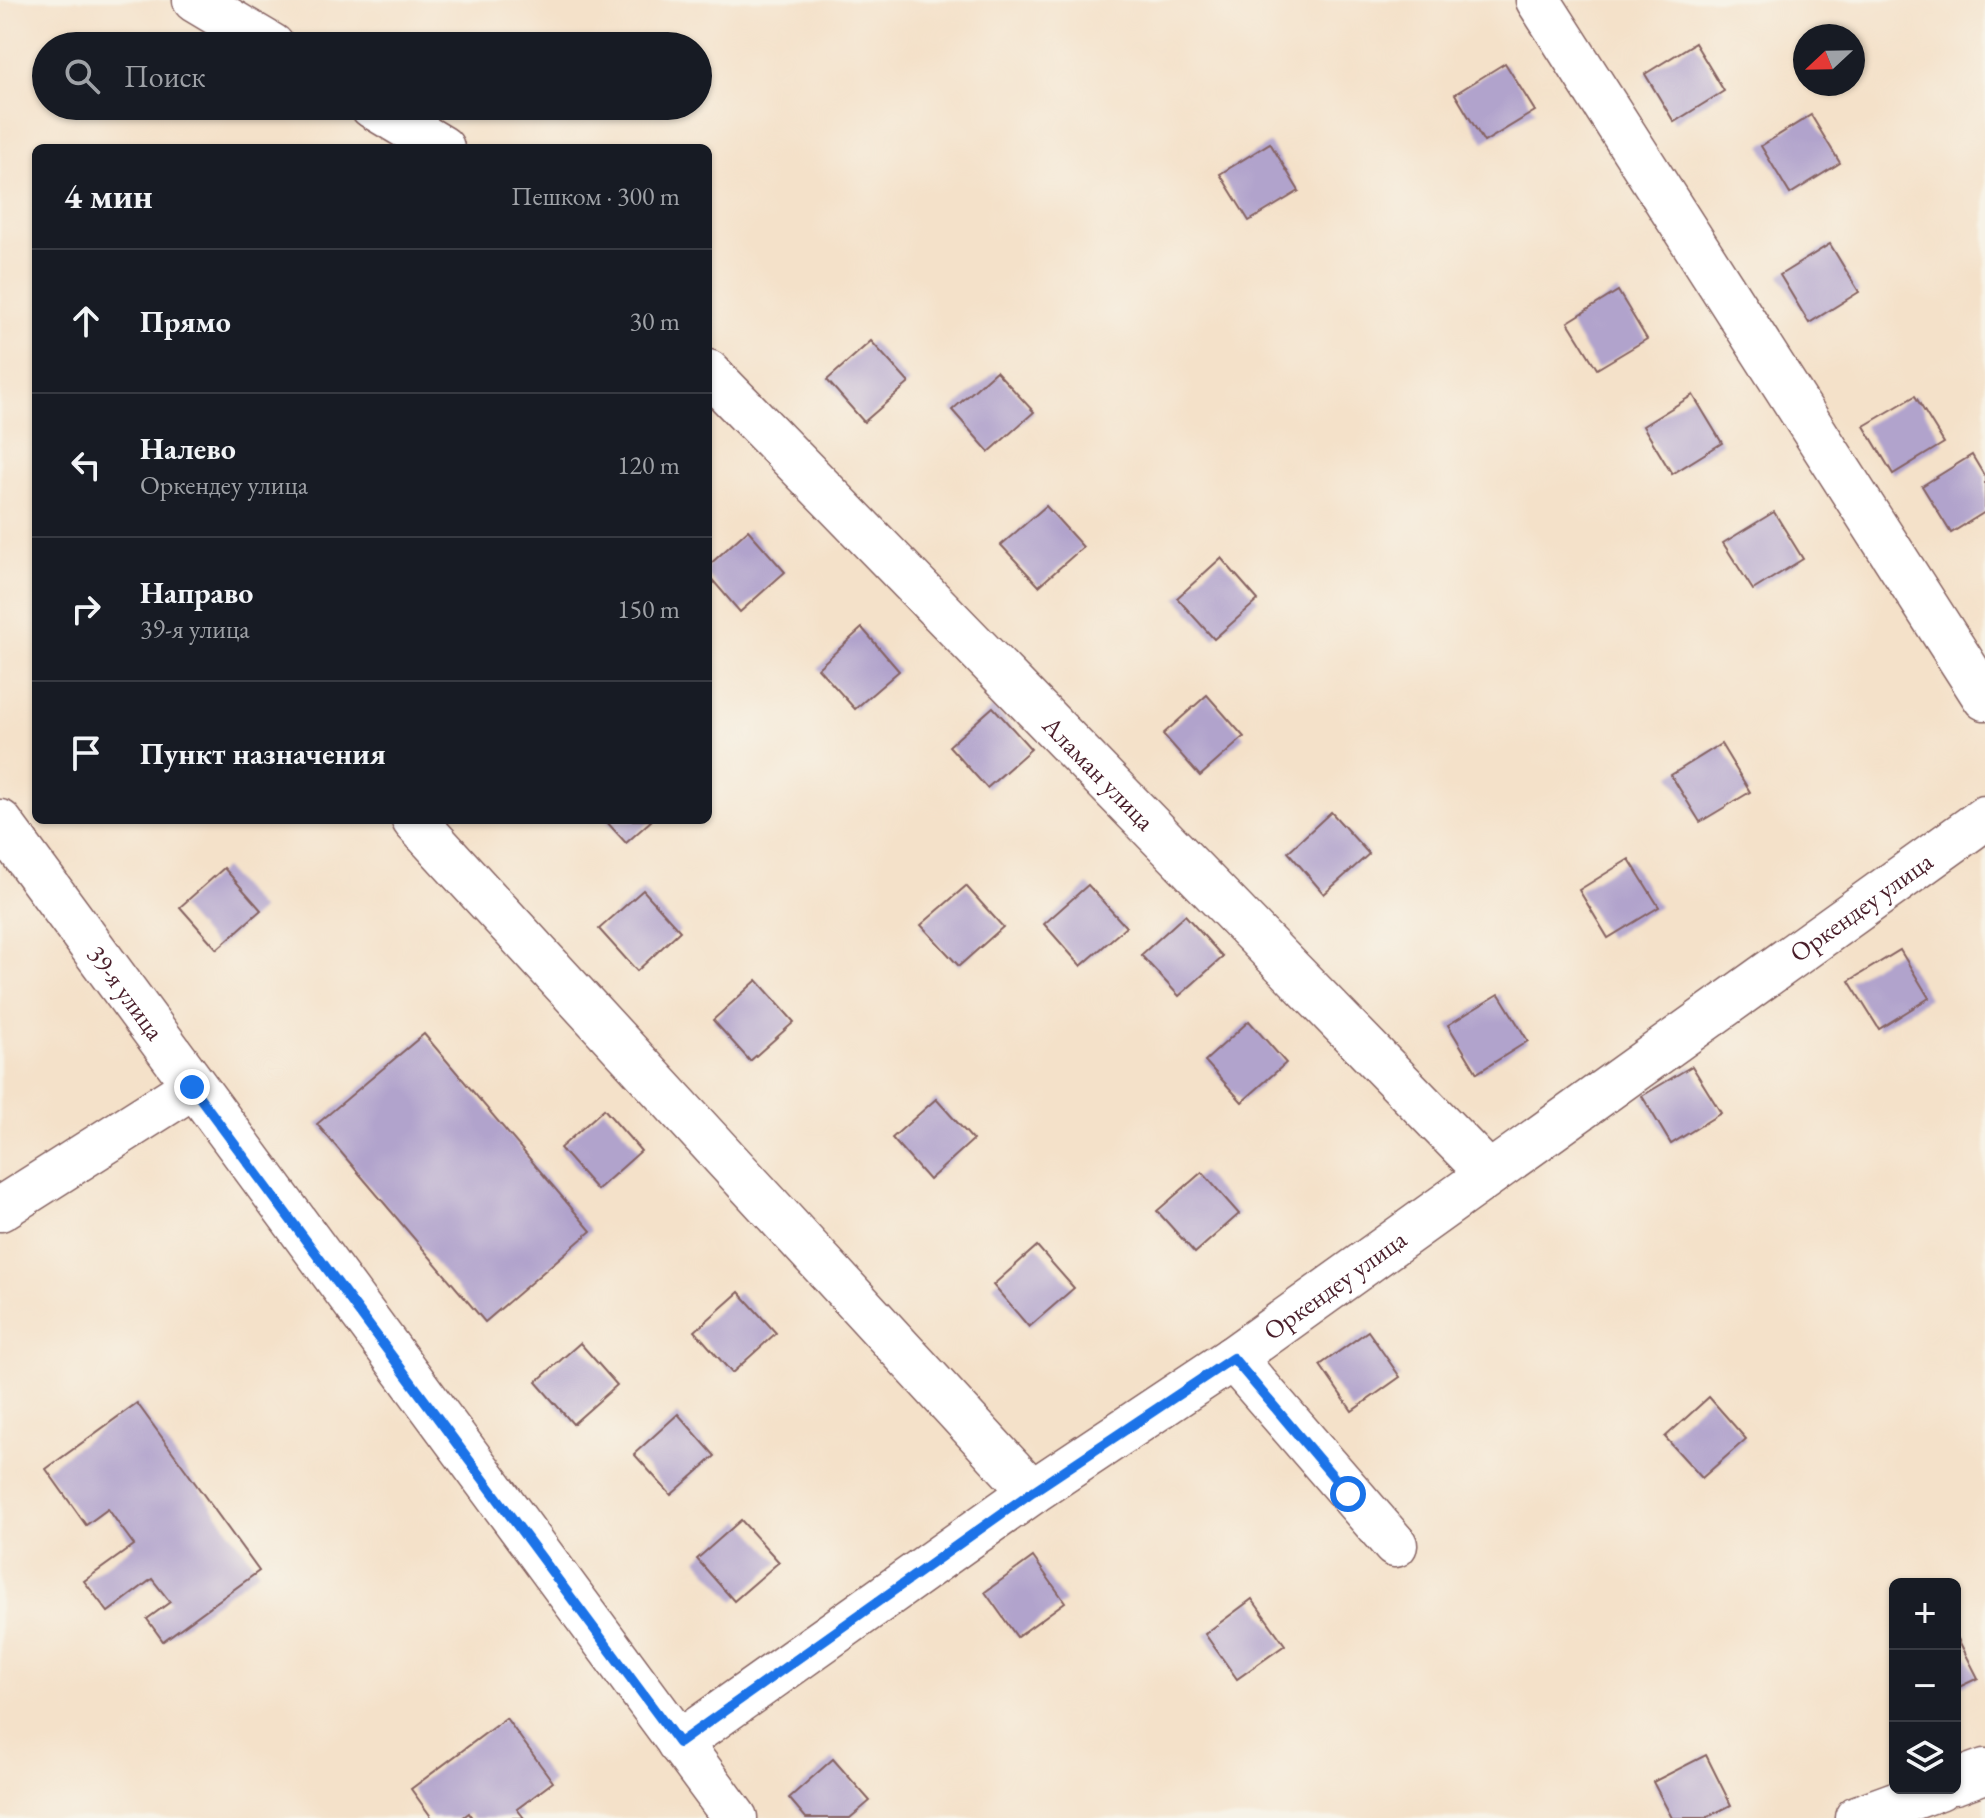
<!DOCTYPE html>
<html lang="ru">
<meta charset="utf-8">
<style>
body{margin:0;font-family:"EB Garamond",serif;background:#242831;color:#f1f3f6}
.controls{position:absolute;right:24px;bottom:24px;display:grid;overflow:hidden;border-radius:12px;box-shadow:0 2px 6px #0004}
.controls button{width:72px;height:72px;display:grid;place-items:center;padding:0;border:0;border-bottom:2px solid #363941;background:#171b24;color:#f1f3f6;font:40px sans-serif}
.compass{position:absolute;left:1793px;top:24px;width:72px;height:72px;border-radius:50%;background:#171b24;box-shadow:0 2px 6px #0004;rotate:248deg}
.stop{position:absolute;width:24px;height:24px;margin:-18px;border:6px solid #1a73e8;border-radius:50%;background:#fff}
.stop.end{background:#1a73e8;border-color:#fff;box-shadow:0 2px 8px #0008}
.list{margin:0;padding:0;list-style:none}
h2{display:flex;justify-content:space-between;align-items:center;height:104px;margin:0;padding:0 32px;font-size:34px}
h2 small{font-size:26px;font-weight:400;color:#9ea1a6}
.list li{display:grid;grid-template-columns:52px 1fr auto;gap:24px;align-items:center;box-sizing:border-box;height:144px;padding:0 32px;border-top:2px solid #363941}
.list b{display:block;font-size:30px;white-space:nowrap}
.list p{margin:0;font-size:26px;white-space:nowrap;color:#9ea1a6}
.list em{font-size:26px;font-style:normal;color:#9ea1a6}
.icon{flex:none;width:44px;height:44px;fill:none;stroke:currentColor;stroke-width:2;stroke-linecap:round;stroke-linejoin:round}
.map{position:relative;flex:none;width:1985px;height:1818px;overflow:hidden}
.search{position:absolute;background:#171b24;box-shadow:0 2px 6px #0004;left:32px;top:32px;width:680px;height:88px;display:flex;align-items:center;gap:20px;box-sizing:border-box;padding:0 28px;border-radius:44px;color:#9ea1a6;font-size:30px}
.panel{position:absolute;background:#171b24;box-shadow:0 2px 6px #0004;left:32px;top:144px;width:680px;height:680px;border-radius:12px}
.map>svg:first-child{display:block}
.building{fill:#b1a3cc}
.lines{fill:none;stroke-linecap:round;stroke-linejoin:round}
.minor-casing{stroke:#866362;stroke-width:47}
.minor{stroke:#fff;stroke-width:44}
.route{stroke:#1a73e8;stroke-width:10}
.labels{text-anchor:middle;dominant-baseline:central;stroke-width:6;stroke-linejoin:round;paint-order:stroke}
.street-label{font-size:26px;fill:#4a1f2b;stroke:#f7f3e8}
</style>
<div class="map">
<svg width="1985" height="1818" viewBox="0 0 1985 1818">
<rect width="100%" height="100%" fill="#f7f3e8"/>
<filter id="ink" filterUnits="userSpaceOnUse"><feTurbulence type="fractalNoise" baseFrequency=".0125" numOctaves="2"/><feDisplacementMap in="SourceGraphic" scale="16" xChannelSelector="R" yChannelSelector="G"/><feConvolveMatrix kernelMatrix="1 2 1 2 8 2 1 2 1" color-interpolation-filters="sRGB"/></filter>
<filter id="wash" filterUnits="userSpaceOnUse"><feTurbulence type="fractalNoise" baseFrequency=".006" numOctaves="4" result="noise"/><feDisplacementMap in="SourceGraphic" scale="32" xChannelSelector="R" yChannelSelector="G"/><feGaussianBlur stdDeviation="1.8" result="paint"/><feColorMatrix in="noise" values="0 0 0 0 0 0 0 0 0 0 0 0 0 0 0 0 0 1.4 0 .05"/><feComposite in="paint" operator="in"/></filter>
<g filter="url(#wash)">
<rect width="100%" height="100%" fill="#f4e1c9"/>
<g id="blocks">
<g class="building">
<path d="M1695,43L1724,91L1674,122L1645,74Z"/>
<path d="M1505,63L1535,111L1484,142L1455,94Z"/>
<path d="M1811,115L1840,163L1790,194L1761,146Z"/>
<path d="M1270,143L1299,191L1249,221L1220,174Z"/>
<path d="M1830,244L1859,292L1809,323L1780,275Z"/>
<path d="M1618,291L1647,339L1597,369L1568,322Z"/>
<path d="M871,341L909,383L864,422L827,380Z"/>
<path d="M996,371L1034,412L989,452L952,410Z"/>
<path d="M1693,395L1722,443L1672,474L1643,426Z"/>
<path d="M1915,396L1944,443L1893,474L1864,426Z"/>
<path d="M1972,455L1985,477V512L1951,533L1922,486Z"/>
<path d="M1046,506L1083,547L1039,586L1001,545Z"/>
<path d="M1774,512L1803,559L1753,590L1723,543Z"/>
<path d="M748,530L785,572L740,612L708,575V566Z"/>
<path d="M1221,558L1258,600L1214,639L1177,598Z"/>
<path d="M862,628L899,671L855,709L818,668Z"/>
<path d="M1207,695L1244,737L1200,776L1163,734Z"/>
<path d="M993,707L1031,749L987,788L949,746Z"/>
<path d="M1721,744L1750,792L1700,822L1671,775Z"/>
<path d="M1331,812L1369,854L1324,894L1288,852Z"/>
<path d="M605,820H652L626,843Z"/>
<path d="M1629,859L1659,907L1608,938L1579,890Z"/>
<path d="M224,868L261,910L217,949L180,907Z"/>
<path d="M1088,885L1126,927L1081,966L1044,924Z"/>
<path d="M966,886L1003,927L959,966L921,925Z"/>
<path d="M643,890L680,931L637,971L599,929Z"/>
<path d="M1185,915L1223,957L1179,996L1141,955Z"/>
<path d="M1900,950L1929,998L1879,1029L1849,981Z"/>
<path d="M757,980L794,1022L750,1061L713,1020Z"/>
<path d="M1499,994L1528,1041L1477,1073L1448,1025Z"/>
<path d="M1249,1021L1286,1063L1242,1102L1205,1061Z"/>
<path d="M424,1034L591,1231L485,1322L317,1124Z"/>
<path d="M1692,1066L1721,1113L1671,1144L1642,1096Z"/>
<path d="M936,1099L973,1140L929,1180L892,1138Z"/>
<path d="M604,1109L641,1151L597,1190L560,1148Z"/>
<path d="M1202,1172L1239,1214L1195,1253L1157,1211Z"/>
<path d="M1037,1246L1074,1288L1029,1327L993,1285Z"/>
<path d="M739,1292L776,1333L732,1373L695,1331Z"/>
<path d="M1368,1331L1400,1377L1352,1411L1320,1365Z"/>
<path d="M580,1343L617,1385L573,1424L536,1382Z"/>
<path d="M1709,1397L1746,1439L1702,1478L1665,1437Z"/>
<path d="M137,1403L259,1571L163,1641L147,1619L170,1602L152,1579L108,1612L84,1581L134,1545L108,1509L86,1525L46,1469Z"/>
<path d="M678,1414L715,1456L671,1495L634,1454Z"/>
<path d="M741,1520L779,1562L734,1601L697,1559Z"/>
<path d="M1033,1557L1065,1602L1017,1637L985,1592Z"/>
<path d="M1252,1599L1285,1645L1237,1679L1205,1634Z"/>
<path d="M1955,1633L1978,1678L1955,1689Z"/>
<path d="M506,1718L553,1782L517,1809L524,1818H472L469,1813L462,1818H432L411,1789Z"/>
<path d="M1706,1755L1731,1805L1706,1818H1672L1653,1782Z"/>
<path d="M833,1759L870,1801L850,1818H806L789,1798Z"/>
</g>
</g>
</g>
<g filter="url(#ink)">
<use href="#blocks" fill-opacity="0" stroke="#866362" stroke-width="2"/>
<g class="lines">
<g class="minor-casing">
<g id="minor">
<path d="M195,0L272,46"/>
<path d="M1538,0L1985,698"/>
<path d="M372,106L442,148"/>
<path id="s1" d="M708,372L1489,1174"/>
<path d="M414,820L1032,1492"/>
<path id="s2" d="M0,822L735,1818"/>
<path d="M0,1209L192,1087"/>
<path d="M1233,1358L1395,1545"/>
<path id="s3" d="M679,1743L1032,1492L1233,1358L1985,818"/>
<path d="M1955,1782L1985,1771"/>
<path d="M1857,1818L1939,1788"/>
</g>
</g>
<use href="#minor" class="minor"/>
</g>
</g>
<g class="lines" filter="url(#ink)">
<path class="route" d="M192,1087L679,1743L1032,1492L1233,1358L1348,1494"/>
</g>
<g class="labels">
<g class="street-label">
<text stroke="none"><textPath href="#s1" startOffset="560">Аламан улица</textPath></text>
<text stroke="none"><textPath href="#s3" startOffset="1448">Оркендеу улица</textPath></text>
<text stroke="none"><textPath href="#s2" startOffset="212">39-я улица</textPath></text>
<text stroke="none"><textPath href="#s3" startOffset="800">Оркендеу улица</textPath></text>
</g>
</g>
</svg>
<div class="controls">
<button>+</button>
<button>−</button>
<button><svg class="icon" aria-label="layers" viewBox="0 0 24 24"><path d="M12 4l9 5-9 5-9-5zM3 14l9 5 9-5"/></svg></button>
</div>
<svg class="compass" viewBox="-18 -18 36 36"><path d="M0-13l5 13h-10z" fill="#e53935"/><path d="M0 13l5-13h-10z" fill="#9ea1a6"/></svg>
<div class="stop" style="left:1348px;top:1494px"></div>
<div class="stop end" style="left:192px;top:1087px"></div>
<div class="search"><svg class="icon" aria-label="search" viewBox="0 0 24 24"><circle cx="10" cy="10" r="6"/><path d="M15 15l6 6"/></svg>Поиск</div>
<section class="panel">
<h2>4 мин<small>Пешком · 300 m</small></h2>
<ul class="list">
<li><svg class="icon" aria-label="ahead" viewBox="0 0 24 24"><path d="M12 20V5M6 11l6-6 6 6"/></svg><div><b>Прямо</b></div><em>30 m</em></li>
<li><svg class="icon" aria-label="left" viewBox="0 0 24 24"><path d="M17 20v-9H6M10 6l-5 5 5 5"/></svg><div><b>Налево</b><p>Оркендеу улица</p></div><em>120 m</em></li>
<li><svg class="icon" aria-label="right" viewBox="0 0 24 24"><path d="M7 20v-9h11M14 6l5 5-5 5"/></svg><div><b>Направо</b><p>39-я улица</p></div><em>150 m</em></li>
<li><svg class="icon" aria-label="arrive" viewBox="0 0 24 24"><path d="M6 21V4h12l-3 4 3 4H6"/></svg><div><b>Пункт назначения</b></div></li>
</ul>
</section>
</div>
